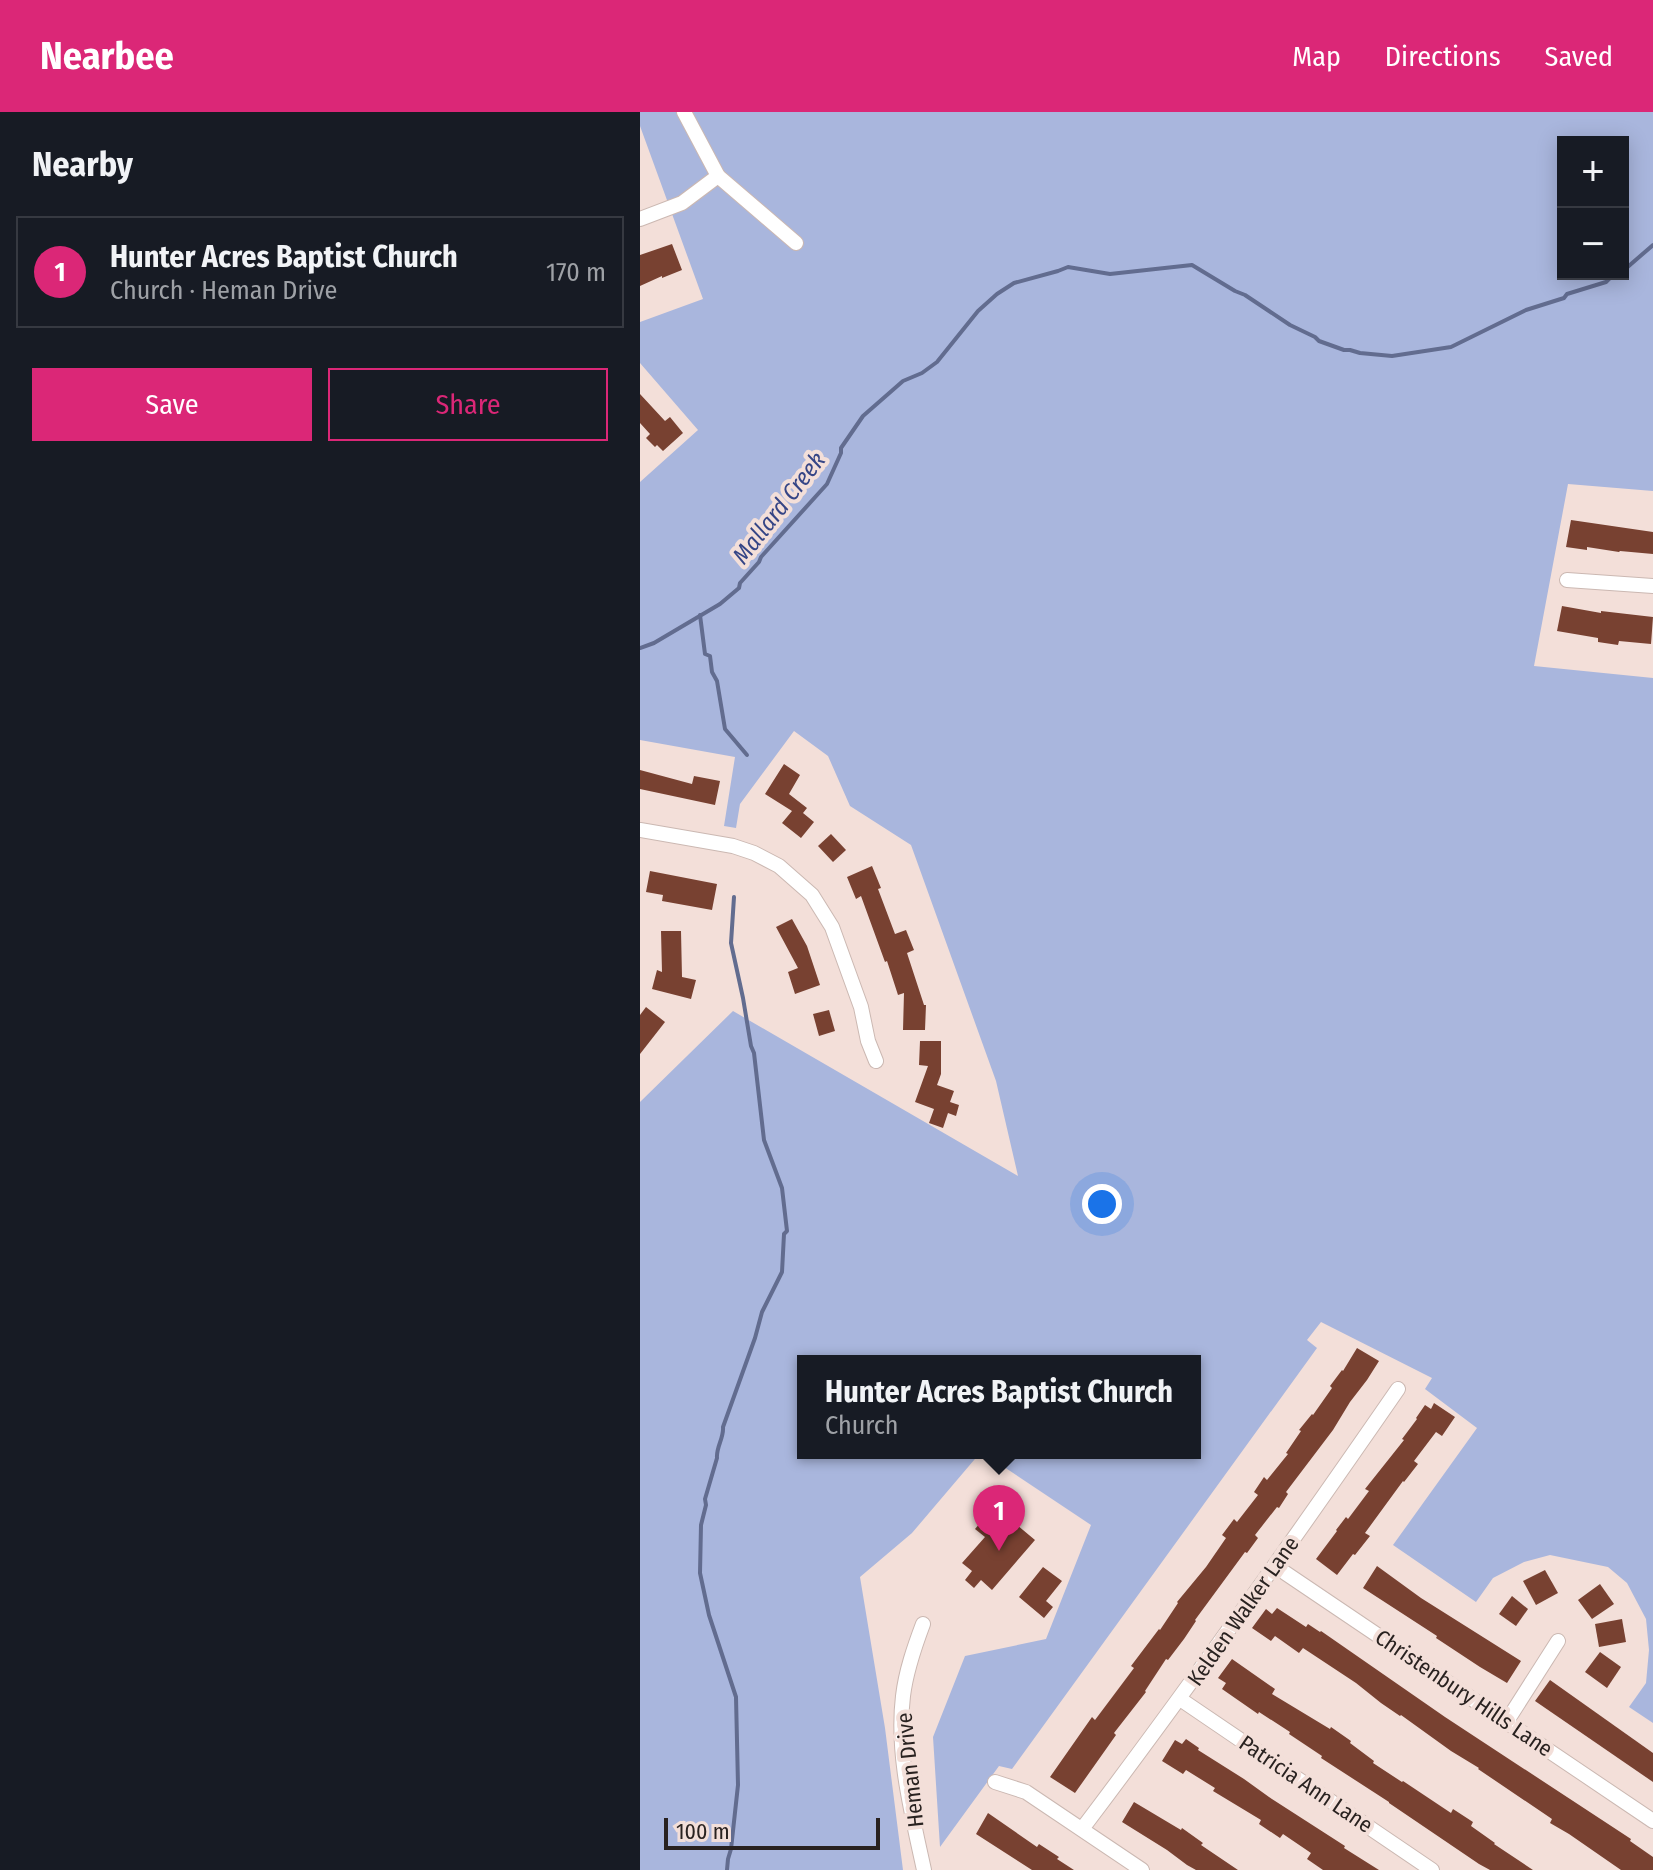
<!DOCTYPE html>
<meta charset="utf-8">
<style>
body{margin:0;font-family:"Fira Sans Condensed",sans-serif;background:#20242c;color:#f1f3f6}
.controls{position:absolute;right:24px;top:24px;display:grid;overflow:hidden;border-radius:0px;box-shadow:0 4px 20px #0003}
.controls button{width:72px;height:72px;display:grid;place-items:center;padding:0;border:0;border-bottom:2px solid #363941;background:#171b24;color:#f1f3f6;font:40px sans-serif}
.scale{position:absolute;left:24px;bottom:20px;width:216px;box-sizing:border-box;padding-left:8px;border:4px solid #292220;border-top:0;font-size:22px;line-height:28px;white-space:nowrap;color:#292220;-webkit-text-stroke:6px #f3dfd9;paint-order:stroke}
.you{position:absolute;left:462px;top:1092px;width:28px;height:28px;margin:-20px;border:6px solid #fff;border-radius:50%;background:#1a73e8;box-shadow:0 0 0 12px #1a73e833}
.badge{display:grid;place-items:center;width:52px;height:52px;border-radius:50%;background:#db2777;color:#fff;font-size:26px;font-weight:700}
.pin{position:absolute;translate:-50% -66px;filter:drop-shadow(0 2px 4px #0008)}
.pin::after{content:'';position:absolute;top:42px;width:28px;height:24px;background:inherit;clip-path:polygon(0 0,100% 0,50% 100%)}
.popup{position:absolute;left:157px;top:1243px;width:404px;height:104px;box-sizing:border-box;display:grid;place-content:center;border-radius:0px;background:#171b24;filter:drop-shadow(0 2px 6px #0005);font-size:26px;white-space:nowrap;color:#9ea1a6}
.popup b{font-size:30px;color:#f1f3f6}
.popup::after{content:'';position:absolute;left:50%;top:100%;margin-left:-16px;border:16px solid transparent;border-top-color:#171b24}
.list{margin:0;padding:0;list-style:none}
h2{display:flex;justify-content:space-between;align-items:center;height:104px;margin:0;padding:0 32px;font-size:34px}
h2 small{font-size:26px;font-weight:400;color:#9ea1a6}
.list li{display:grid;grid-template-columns:52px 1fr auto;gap:24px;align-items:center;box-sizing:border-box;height:112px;margin:0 16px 16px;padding:0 16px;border:2px solid #363941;border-radius:0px}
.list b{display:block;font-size:30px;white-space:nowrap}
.list p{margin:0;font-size:26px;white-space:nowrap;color:#9ea1a6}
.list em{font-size:26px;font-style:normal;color:#9ea1a6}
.actions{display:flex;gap:16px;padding:24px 32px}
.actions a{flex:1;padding:18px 0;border:2px solid #db2777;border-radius:0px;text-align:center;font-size:28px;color:#db2777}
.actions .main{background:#db2777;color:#fff}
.map{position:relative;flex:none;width:1013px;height:1758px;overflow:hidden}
header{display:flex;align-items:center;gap:48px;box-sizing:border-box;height:112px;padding:0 40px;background:#db2777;color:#fff}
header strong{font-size:38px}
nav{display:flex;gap:44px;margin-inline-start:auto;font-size:28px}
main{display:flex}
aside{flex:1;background:#171b24}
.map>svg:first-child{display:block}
.green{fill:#a9b6dd;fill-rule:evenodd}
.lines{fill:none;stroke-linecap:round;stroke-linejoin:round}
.stream{stroke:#626c8f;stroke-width:4}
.building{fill:#784131}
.minor-casing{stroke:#cbb8b2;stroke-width:16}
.minor{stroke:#fff;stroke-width:14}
.labels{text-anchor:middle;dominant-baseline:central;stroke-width:8;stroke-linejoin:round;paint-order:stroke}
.street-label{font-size:22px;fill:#292220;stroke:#f3dfd9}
.water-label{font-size:24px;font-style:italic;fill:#354586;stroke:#f3dfd9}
</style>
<header>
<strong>Nearbee</strong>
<nav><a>Map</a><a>Directions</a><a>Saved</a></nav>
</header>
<main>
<aside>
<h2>Nearby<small></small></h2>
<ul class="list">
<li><span class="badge">1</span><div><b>Hunter Acres Baptist Church</b><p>Church · Heman Drive</p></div><em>170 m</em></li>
</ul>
<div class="actions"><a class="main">Save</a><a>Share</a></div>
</aside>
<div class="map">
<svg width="1013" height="1758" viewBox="0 0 1013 1758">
<rect width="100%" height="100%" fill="#f3dfd9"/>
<path class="green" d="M0,0H1013V379L928,372L894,554L1013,566V1611L989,1595L1006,1571L1009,1538L1006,1507L987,1471L968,1455L910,1443L884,1450L853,1466L836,1490L753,1433L837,1316L785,1277L792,1266L681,1210L667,1228L677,1236L372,1657L359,1654L300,1735L293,1625L325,1544L406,1527L451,1413L343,1341H555V1249H163V1341H340L272,1421L220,1465L245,1616L263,1758H0V990L93,899L378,1064L356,969L271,733L210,694L188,644L154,619L100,692L96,716L84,714L95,645L0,628V370L58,318L0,251V210L63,187L0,14ZM923,30H983V162H923Z"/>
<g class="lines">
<g class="stream">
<path d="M983,159L1013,133"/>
<path d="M60,503L65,542L70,544L72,560L77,569L85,617L107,643"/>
<path d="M0,536L14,531L80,492L99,476L100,471L119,450L121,445L187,372L201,341V336L223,304L263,269L282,261L297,250L338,199L357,182L374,171L418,159L428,155L470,162L552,153L595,179L605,183L650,213L675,225L679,229L704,238H710L720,241L752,244L811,235L886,198L924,186L927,182L966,170L971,165L977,162"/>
<path d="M87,1758L88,1747L91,1737L98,1673L96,1585L69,1503L60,1461L61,1413L66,1393L65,1387L77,1346C76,1335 84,1326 83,1315L115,1226L122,1200L142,1160L144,1122L147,1119L142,1076L124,1028L114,941L111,934L103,886L91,831L94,785"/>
</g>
</g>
<g class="building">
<path d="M32,132L42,158L22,166V164L0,174V143Z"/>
<path d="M0,282L25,309L30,305L43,321L23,339L17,333L15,335L6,326L10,322L0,311Z"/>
<path d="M931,408L1013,420V442L980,439L979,440L947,435V438L926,435Z"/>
<path d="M922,494L961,501V499L1013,505L1011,532L979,529L978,533L958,530V526L917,519Z"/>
<path d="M144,652L160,663L149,682L167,696L163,701L174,710L161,726L142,711L152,699L125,682Z"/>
<path d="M0,658L52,672L54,664L80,669L75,693L0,677Z"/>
<path d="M191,722L206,738L193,750L178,734Z"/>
<path d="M232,754L241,776L238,777L255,822L266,818L274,838L267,841L284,893H286L285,918H263L264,881L258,883L247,849L245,850L221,784L216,787L207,765Z"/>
<path d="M10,759L77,772L72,798L22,789L23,783L6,780Z"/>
<path d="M152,807L167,834L180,873L155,882L148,860L158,856L136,815Z"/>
<path d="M21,819H41L42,865L56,868L51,887L12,877L17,858L22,860Z"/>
<path d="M6,895L25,910L0,942V903Z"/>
<path d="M189,898L195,919L179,924L173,902Z"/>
<path d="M280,929H301V962L297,973L314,979L310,990L319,993L316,1004L308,1001L303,1016L289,1011L294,997L275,990L288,954L279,953Z"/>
<path d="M717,1236L739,1249L727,1268L710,1290L693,1318L646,1380L648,1382L639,1396L637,1395L615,1423L618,1426L607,1441L605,1440L555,1508L556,1509L544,1527L528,1548L526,1547L505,1579L506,1580L474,1621L476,1623L435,1681L410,1665L452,1605L455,1608L494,1556L491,1554L519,1517L520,1518L538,1491L537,1490L566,1455L586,1426L582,1423L594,1407L597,1410L618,1383L614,1380L624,1365L627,1368L648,1342L646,1341L661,1319L659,1318L672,1302L673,1303L692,1276L690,1274L702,1258L703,1259Z"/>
<path d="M794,1291L815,1305L802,1324L796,1320L774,1349L778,1352L764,1370L763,1369L725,1421L730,1424L715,1443L713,1442L697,1463L676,1447L697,1419L696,1418L706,1405L708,1407L729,1379L725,1377L764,1328L762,1327L777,1307L776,1306L785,1293L791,1297Z"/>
<path d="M347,1403L369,1422L377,1413L395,1428L352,1478L341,1468L334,1476L325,1468L332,1459L322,1451L345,1425L335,1417Z"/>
<path d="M737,1454L781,1486L881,1549L867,1571L840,1555L796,1526L797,1524L723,1476Z"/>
<path d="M403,1455L422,1469L406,1489L413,1495L404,1506L379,1485Z"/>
<path d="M905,1458L918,1481L896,1493L883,1469Z"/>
<path d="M960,1472L974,1492L952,1507L938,1488Z"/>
<path d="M872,1484L888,1497L876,1514L859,1502Z"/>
<path d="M637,1496L666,1515L668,1512L680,1520L681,1519L805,1605L991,1727L990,1729L1013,1745V1758H981L929,1722L910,1711L912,1707L838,1657L839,1656L811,1639L761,1603L760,1604L741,1591L716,1571L663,1536L659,1541L635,1524L631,1529L612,1516L626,1497L632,1502Z"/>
<path d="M982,1507L986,1530L959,1535L955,1512Z"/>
<path d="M960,1540L981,1555L967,1576L945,1560Z"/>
<path d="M592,1547L635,1577L632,1582L690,1617L691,1615L711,1629L710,1631L734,1649L733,1651L762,1670L763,1669L811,1701L813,1697L833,1710L831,1714L855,1731L854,1732L893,1758H850L839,1752L749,1691V1690L681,1646L682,1644L649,1622L650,1620L619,1600L618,1602L582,1577L586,1571L578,1566Z"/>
<path d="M910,1568L1013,1641V1670L895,1589Z"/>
<path d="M546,1627L559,1636L558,1638L604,1667L629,1685L705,1734L704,1736L739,1758H683L667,1747L671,1741L643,1722L640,1726L619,1712L621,1708L573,1679L575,1676L546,1658L543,1662L522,1649L535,1628L542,1632Z"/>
<path d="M494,1690L541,1718L542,1716L563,1731L561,1733L598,1758H556L547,1753L527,1738L482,1710Z"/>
<path d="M348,1701L397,1735L399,1732L419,1745L417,1747L434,1758H392L336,1722Z"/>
</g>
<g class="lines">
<g class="minor-casing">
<g id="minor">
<path d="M44,0L78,64L156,131"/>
<path d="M0,107L42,91L78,64"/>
<path d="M927,468L1013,474"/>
<path d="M0,718L93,734L114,741L139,754L172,783L192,815L221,895L228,929L236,949"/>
<path d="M635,1454L1013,1709"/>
<path d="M283,1512C274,1536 266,1559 263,1584C256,1642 272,1702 284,1758"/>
<path d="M540,1587L792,1758"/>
<path d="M867,1609L918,1529"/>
<path d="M355,1670L386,1680L502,1758"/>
<path d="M442,1717C551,1573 655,1426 758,1277"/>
</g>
</g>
<use href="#minor" class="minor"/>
</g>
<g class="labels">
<g class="street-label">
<text transform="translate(603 1499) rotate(-55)">Kelden Walker Lane</text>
<text transform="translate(824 1581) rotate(34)">Christenbury Hills Lane</text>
<text transform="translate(270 1658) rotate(-96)">Heman Drive</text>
<text transform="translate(666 1672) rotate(34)">Patricia Ann Lane</text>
</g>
<g class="water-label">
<text transform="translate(139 396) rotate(-52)">Mallard Creek</text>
</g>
</g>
</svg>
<div class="controls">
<button>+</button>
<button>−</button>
</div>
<div class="scale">100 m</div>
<div class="you"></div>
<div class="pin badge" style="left:359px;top:1439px">1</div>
<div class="popup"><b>Hunter Acres Baptist Church</b>Church</div>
</div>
</main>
